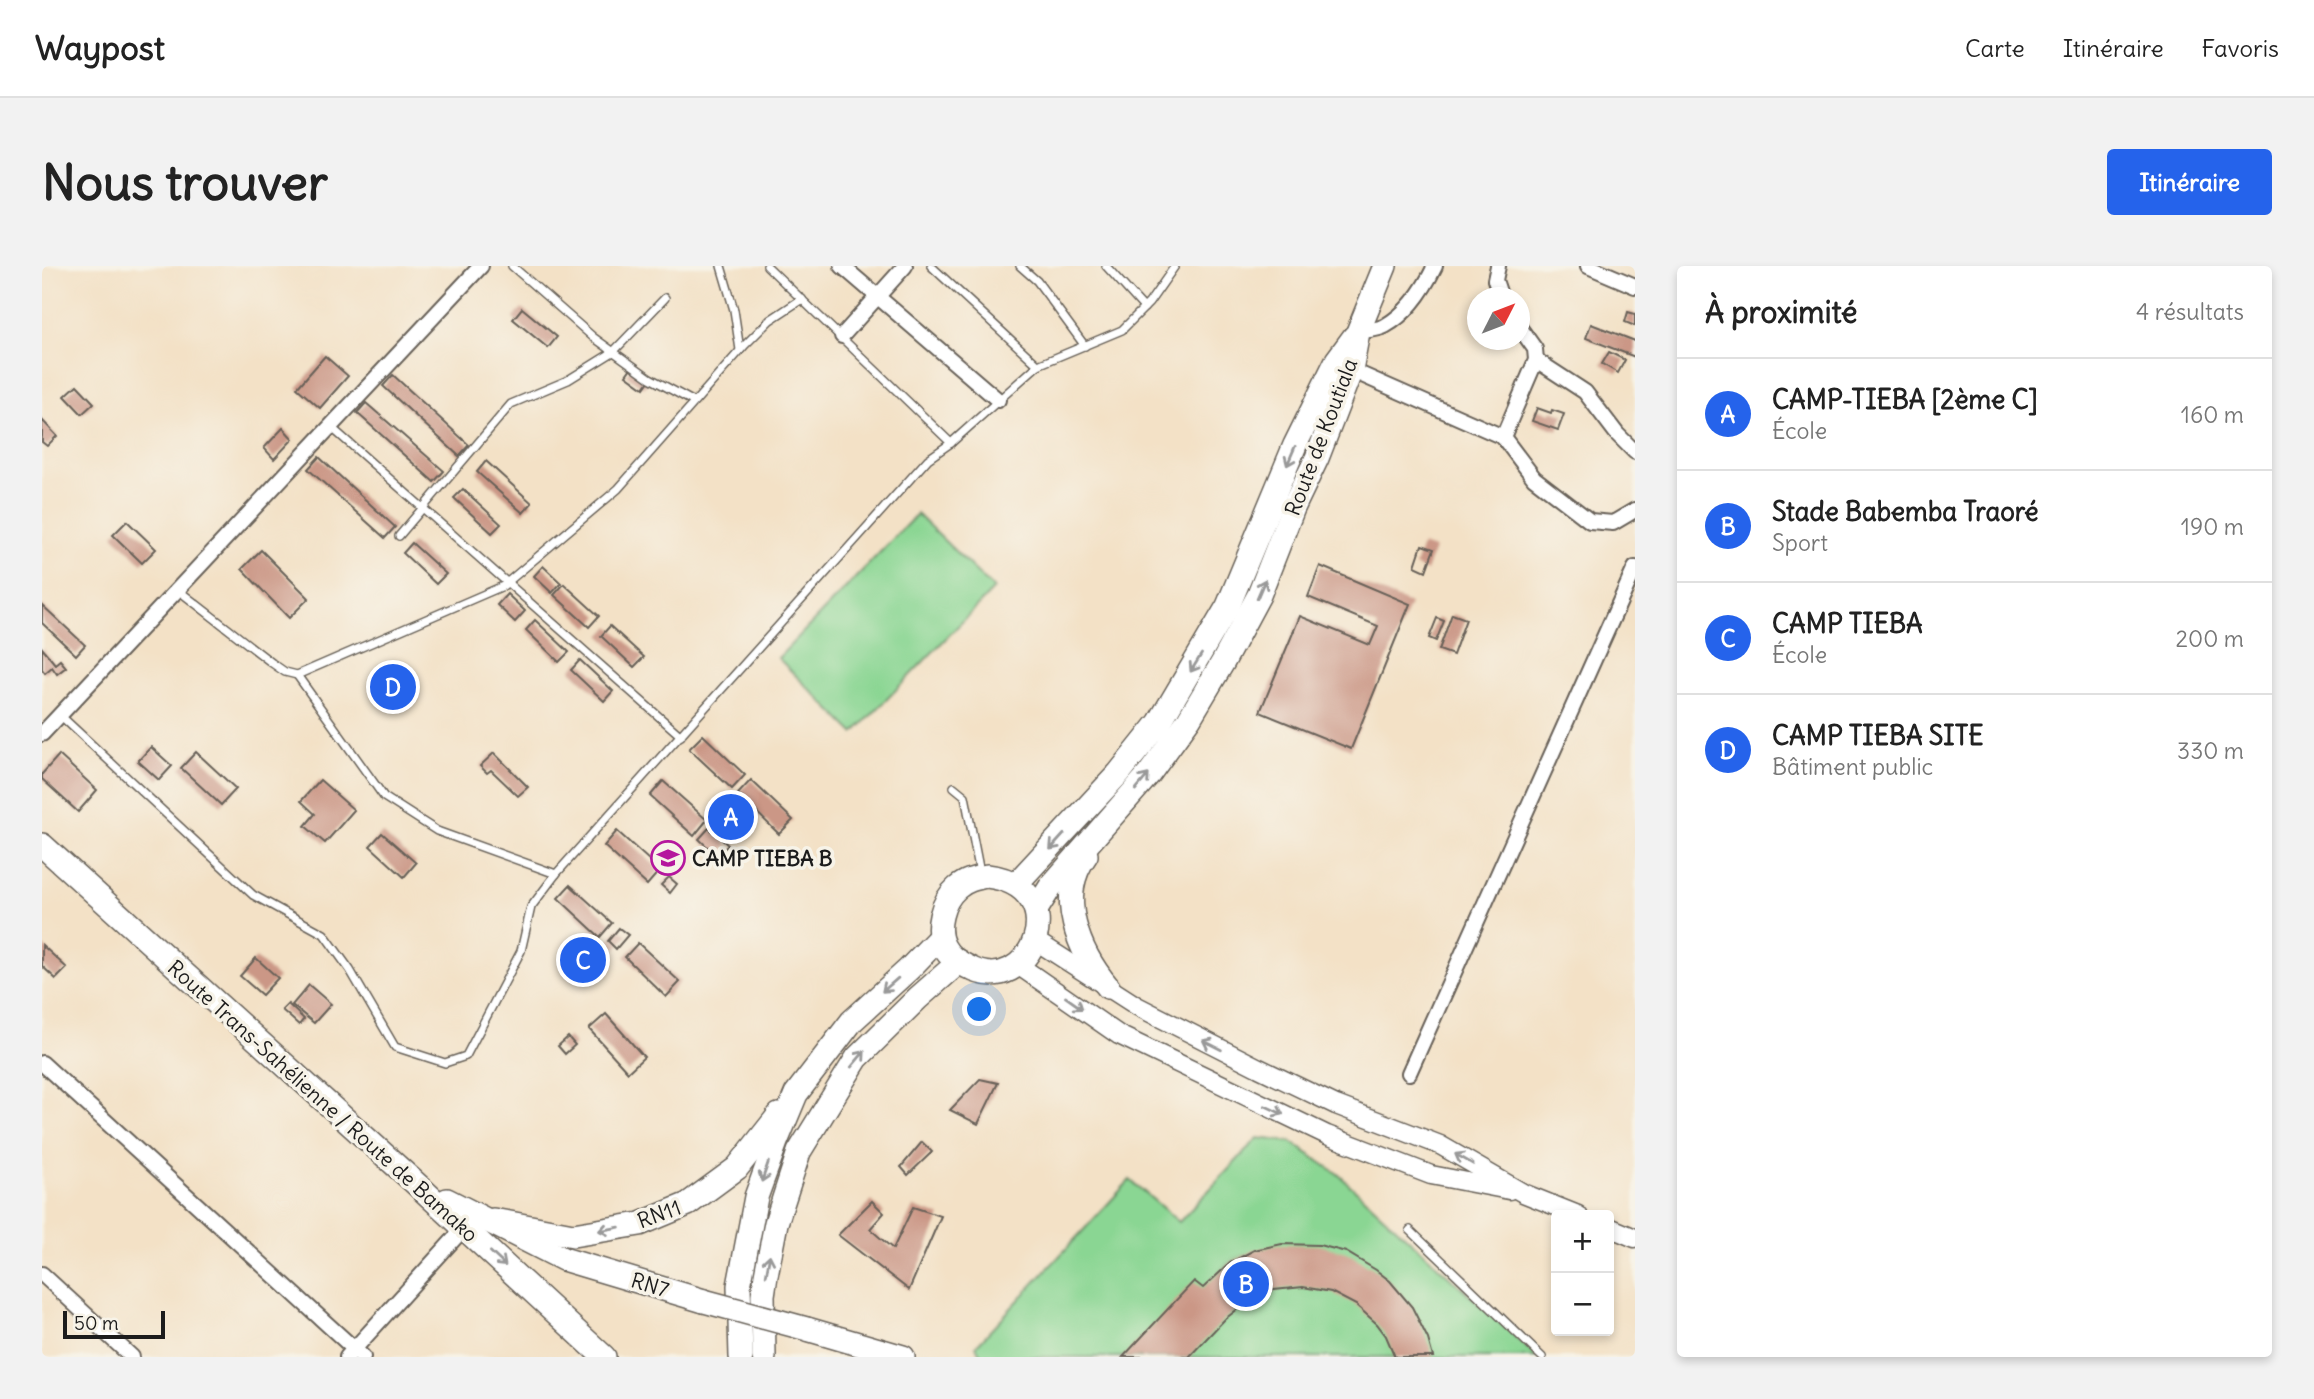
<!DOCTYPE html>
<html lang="fr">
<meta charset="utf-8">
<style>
body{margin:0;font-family:Delius,sans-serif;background:#f2f2f2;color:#222}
.controls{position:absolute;right:21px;bottom:21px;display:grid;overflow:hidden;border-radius:7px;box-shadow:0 4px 10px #0003}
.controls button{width:63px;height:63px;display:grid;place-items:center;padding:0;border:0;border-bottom:2px solid #e0e0e0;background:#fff;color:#222;font:35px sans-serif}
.compass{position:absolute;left:1425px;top:21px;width:63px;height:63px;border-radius:50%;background:#fff;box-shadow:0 4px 10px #0003;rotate:48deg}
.scale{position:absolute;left:21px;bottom:18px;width:102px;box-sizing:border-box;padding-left:7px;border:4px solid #1c1c1c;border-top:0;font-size:19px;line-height:24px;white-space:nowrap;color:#1c1c1c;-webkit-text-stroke:5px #f7f3e8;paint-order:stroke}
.you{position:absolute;left:938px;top:744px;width:24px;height:24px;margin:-18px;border:5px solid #fff;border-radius:50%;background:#1a73e8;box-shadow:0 0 0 10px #1a73e833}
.badge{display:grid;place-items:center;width:46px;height:46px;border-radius:50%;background:#2563eb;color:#fff;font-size:23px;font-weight:700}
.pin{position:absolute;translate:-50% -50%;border:4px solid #fff;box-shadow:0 2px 7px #0006}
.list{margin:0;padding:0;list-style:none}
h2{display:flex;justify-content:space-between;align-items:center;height:91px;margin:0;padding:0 28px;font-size:30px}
h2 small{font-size:23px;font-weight:400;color:#767676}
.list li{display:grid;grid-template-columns:46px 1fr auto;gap:21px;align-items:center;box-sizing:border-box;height:112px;padding:0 28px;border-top:2px solid #e0e0e0}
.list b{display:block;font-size:26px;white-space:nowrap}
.list p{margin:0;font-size:23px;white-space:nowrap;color:#767676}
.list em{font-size:23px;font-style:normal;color:#767676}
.map{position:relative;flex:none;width:1593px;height:1091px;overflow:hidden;border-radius:7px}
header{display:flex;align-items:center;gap:42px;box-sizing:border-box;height:98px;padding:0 35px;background:#fff;border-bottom:2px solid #e0e0e0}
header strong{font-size:33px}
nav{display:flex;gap:38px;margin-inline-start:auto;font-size:24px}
.intro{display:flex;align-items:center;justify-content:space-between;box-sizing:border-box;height:168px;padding:0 42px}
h1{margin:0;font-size:49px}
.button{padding:18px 32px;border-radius:7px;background:#2563eb;color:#fff;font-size:24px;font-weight:700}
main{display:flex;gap:42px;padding:0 42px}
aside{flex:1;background:#fff;border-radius:7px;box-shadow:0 4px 10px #0003}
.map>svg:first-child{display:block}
.green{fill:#8ad693;stroke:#537958;stroke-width:2}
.building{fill:#cb9786}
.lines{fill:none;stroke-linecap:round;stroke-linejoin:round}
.service-casing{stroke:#676158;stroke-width:10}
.minor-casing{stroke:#676158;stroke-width:18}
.tertiary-casing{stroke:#676158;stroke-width:21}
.primary-casing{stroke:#676158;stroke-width:26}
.trunk-casing{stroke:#676158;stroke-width:26}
.service{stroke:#fff;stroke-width:7}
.minor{stroke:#fff;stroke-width:14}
.tertiary{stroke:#fff;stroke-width:18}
.primary{stroke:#fff;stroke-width:23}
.trunk{stroke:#fff;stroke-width:23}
.trunk-bridge-casing{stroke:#676158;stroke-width:26;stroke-linecap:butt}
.trunk-bridge{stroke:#fff;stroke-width:23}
.oneway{stroke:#999}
.labels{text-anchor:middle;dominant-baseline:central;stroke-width:7;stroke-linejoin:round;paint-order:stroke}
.street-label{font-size:21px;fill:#1c1c1c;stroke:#f7f3e8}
.poi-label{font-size:21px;font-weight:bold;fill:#1c1c1c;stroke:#f7f3e8;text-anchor:start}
</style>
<header>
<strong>Waypost</strong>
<nav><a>Carte</a><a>Itinéraire</a><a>Favoris</a></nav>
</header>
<div class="intro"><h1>Nous trouver</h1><a class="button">Itinéraire</a></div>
<main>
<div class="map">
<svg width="1593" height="1091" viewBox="0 0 1593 1091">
<rect width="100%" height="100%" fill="#f7f3e8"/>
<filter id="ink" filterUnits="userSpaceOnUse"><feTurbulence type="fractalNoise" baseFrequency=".0143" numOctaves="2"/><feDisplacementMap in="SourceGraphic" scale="14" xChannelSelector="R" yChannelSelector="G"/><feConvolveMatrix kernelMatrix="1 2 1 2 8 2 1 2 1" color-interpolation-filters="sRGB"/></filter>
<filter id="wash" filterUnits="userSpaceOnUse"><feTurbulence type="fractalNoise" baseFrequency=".00686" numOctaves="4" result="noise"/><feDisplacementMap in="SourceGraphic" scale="28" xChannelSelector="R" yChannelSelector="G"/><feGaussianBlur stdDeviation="1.57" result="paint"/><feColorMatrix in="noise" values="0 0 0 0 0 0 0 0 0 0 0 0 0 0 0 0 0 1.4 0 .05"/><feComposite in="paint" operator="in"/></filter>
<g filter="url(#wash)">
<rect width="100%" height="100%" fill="#f3e1c6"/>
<g class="green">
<path d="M875,248L952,323L812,467L736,392Z"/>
<path d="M1216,872L1249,876L1296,908L1495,1091H940L934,1080L1088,914L1137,956Z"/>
</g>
<g id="blocks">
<g class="building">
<path d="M480,42L515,71L506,82L471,53Z"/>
<path d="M1586,46L1593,48V60L1583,56Z"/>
<path d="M1549,58L1593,75V91L1544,72Z"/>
<path d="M1567,86L1583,94L1576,107L1560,98Z"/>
<path d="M283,90L306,110L278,142L255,122Z"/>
<path d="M589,102L607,115L602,122L584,109Z"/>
<path d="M351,109L427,179L417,190L341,120Z"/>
<path d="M35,119L52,137L40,148L23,130Z"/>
<path d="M324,137L402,205L392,216L315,147Z"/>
<path d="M1495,142L1509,147L1510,144L1522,148L1516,164L1490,155Z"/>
<path d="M0,154L15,170L5,180L0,176Z"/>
<path d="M241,162L251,173L232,193L222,182Z"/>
<path d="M277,191L353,261L343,272L266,203Z"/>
<path d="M444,195L490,237L481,247L435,206Z"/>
<path d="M421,223L459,258L450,267L412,232Z"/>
<path d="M85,255L114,283L100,297L71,269Z"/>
<path d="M370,277L404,308L394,318L361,287Z"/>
<path d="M1380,279L1392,283L1384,305L1373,300Z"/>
<path d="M219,284L267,332L247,352L200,303Z"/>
<path d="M501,300L519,317L510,327L492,310Z"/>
<path d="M1278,300L1368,338L1309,483L1218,446L1258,350L1328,379L1336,360L1266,331Z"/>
<path d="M522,318L557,350L547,361L512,329Z"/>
<path d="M465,328L483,345L473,356L455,339Z"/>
<path d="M0,339L43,379L34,389L0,357Z"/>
<path d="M1410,348L1424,353L1411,389L1397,384Z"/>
<path d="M1395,352L1402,355L1394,375L1387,372Z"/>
<path d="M493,354L527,386L517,396L484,364Z"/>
<path d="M568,360L602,391L592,401L559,370Z"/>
<path d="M0,382L13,398L18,394L24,401L15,408L10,401L3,407L0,403Z"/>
<path d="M538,394L571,425L562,435L529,404Z"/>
<path d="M661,469L703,509L690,523L647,483Z"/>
<path d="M109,481L130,500L117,514L96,495Z"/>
<path d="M154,486L194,523L179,539L139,502Z"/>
<path d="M452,487L486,521L476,530L449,504L445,507L438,500Z"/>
<path d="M17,489L55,524L36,546L0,513V508Z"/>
<path d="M278,514L312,544L283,577L263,560L273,548L259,535Z"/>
<path d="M709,514L751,554L737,568L696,528Z"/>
<path d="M621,515L665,554L652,570L608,530Z"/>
<path d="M667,562L686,579L675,590L657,573Z"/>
<path d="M575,565L618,604L605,619L562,580Z"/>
<path d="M340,567L374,597L362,611L328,580Z"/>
<path d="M627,611L635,618L628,627L619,619Z"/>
<path d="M528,619L570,657L558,671L516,632Z"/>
<path d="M577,662L586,669L574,683L566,675Z"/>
<path d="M596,677L638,716L624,731L583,691Z"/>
<path d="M0,679L25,702L14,713L0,700Z"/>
<path d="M214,692L236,712L220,729L198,710Z"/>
<path d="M267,719L289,738L272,757L250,739Z"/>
<path d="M246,738L262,753L257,759L240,744Z"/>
<path d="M564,748L602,791L586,806L547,763Z"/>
<path d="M526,771L533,779L523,788L516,780Z"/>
<path d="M938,813L956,817L936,858L908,844Z"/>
<path d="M880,876L890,886L866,909L859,901Z"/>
<path d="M830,935L842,947L828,963L851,983L871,941L899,950L867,1024L796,969Z"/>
<path d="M1240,978L1277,979L1304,986L1334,1004L1348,1015L1370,1041L1386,1073L1391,1091H1353L1344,1070L1335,1058L1314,1039L1289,1026L1261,1021L1232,1024L1206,1035L1183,1053L1147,1091H1081L1152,1015L1161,1022L1188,997L1212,984Z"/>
</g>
</g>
</g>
<g filter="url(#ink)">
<use href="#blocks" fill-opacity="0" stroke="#676158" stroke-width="2"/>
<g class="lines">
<g class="service-casing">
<g id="service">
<path d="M470,0L551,71L608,112L652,136"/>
<path d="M679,0L692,44L698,84"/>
<path d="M725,0L909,177"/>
<path d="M889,0L996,99"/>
<path d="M978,0L995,15L1043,80"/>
<path d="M1064,0L1102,42"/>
<path d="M289,161L639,470"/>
<path d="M357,270L469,138L526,114L571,86L623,32"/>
<path d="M136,324L230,397L243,406L255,409L461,320L576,223L703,79L728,54L760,33"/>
<path d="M255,409L342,531L395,565L514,608"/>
<path d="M18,449L211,629L282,668L308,704L353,781L403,797L424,790L479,685L489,641L514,608L886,193L909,177L996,99L1080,64L1107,37L1133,0"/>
<path d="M912,521L923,530L938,607"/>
<path d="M1368,964L1500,1091"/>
</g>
</g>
<g class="minor-casing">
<g id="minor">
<path d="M800,0L956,134"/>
<path d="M1456,0L1453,14L1459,32"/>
<path d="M1546,0L1593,20"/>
<path d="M1316,66C1324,64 1336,64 1343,60C1366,47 1382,23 1393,0"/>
<path d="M800,70L863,0"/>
<path d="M1494,94L1543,126L1575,168L1593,186"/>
<path d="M1309,104L1461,171L1492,212L1548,255L1571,257L1593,244"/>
<path d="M1461,171L1494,94L1493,83L1478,62"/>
<path d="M0,468L439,0"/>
<path d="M0,797L321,1091"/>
<path d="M1367,807L1593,302"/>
<path d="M0,1008L90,1091"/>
<path d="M305,1091L422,962"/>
</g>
</g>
<g class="tertiary-casing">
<g id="tertiary">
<path d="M994,675L1095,740L1217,802L1294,839L1398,879L1481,927L1536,949"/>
<path d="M976,699L1077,769L1285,869L1389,909L1467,924"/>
<path d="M1567,961L1593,972"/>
</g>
</g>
<g class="primary-casing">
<g id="primary">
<path d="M1044,589C1013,631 1037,686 1066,721"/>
<path d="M945,610C1035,620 989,737 926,701C916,696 907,691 902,681C892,663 900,635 915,622C924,614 934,612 945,610Z"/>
<path d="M974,618L1077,507L1117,457L1186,340L1253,179L1295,94L1312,71"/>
<path d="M994,644L1009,620L1107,508L1147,453L1181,396L1217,329L1251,242L1275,192L1309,104L1316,66L1343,0"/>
<path d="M451,954L531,969L598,958L646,938L695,902L737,849"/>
<path d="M699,1091L697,1020L714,931L734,876L754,828L810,755L867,703L897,672"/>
<path d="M722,1091L721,1029L724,1009L734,957L757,886L815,792L876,732L917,696"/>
</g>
</g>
<g class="trunk-casing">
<g id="trunk">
<path d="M0,579L370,914L562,1091"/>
<path d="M405,934L521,993L662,1035"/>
<path d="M765,1063L861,1091"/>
</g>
</g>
<use href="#service" class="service"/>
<use href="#minor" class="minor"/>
<use href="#tertiary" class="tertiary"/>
<use href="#primary" class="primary"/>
<use href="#trunk" class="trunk"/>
<g class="trunk-bridge-casing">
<path id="trunk-bridge" d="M662,1035L765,1063"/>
</g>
<use href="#trunk-bridge" class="trunk-bridge"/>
</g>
<defs><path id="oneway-shaft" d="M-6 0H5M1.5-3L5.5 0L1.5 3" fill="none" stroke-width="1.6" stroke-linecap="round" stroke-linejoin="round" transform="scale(1.75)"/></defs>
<g class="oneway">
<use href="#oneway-shaft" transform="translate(1249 190) rotate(113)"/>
<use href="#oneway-shaft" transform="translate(1219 323) rotate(-67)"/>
<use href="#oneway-shaft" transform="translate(1154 397) rotate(122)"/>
<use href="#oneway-shaft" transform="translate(1100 516) rotate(-50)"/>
<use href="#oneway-shaft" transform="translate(1015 576) rotate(132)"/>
<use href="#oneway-shaft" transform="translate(848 719) rotate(139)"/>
<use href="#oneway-shaft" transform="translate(1032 737) rotate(35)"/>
<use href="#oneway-shaft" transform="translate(1170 779) rotate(-153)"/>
<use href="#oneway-shaft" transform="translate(816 793) rotate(-50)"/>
<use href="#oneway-shaft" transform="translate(1232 844) rotate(25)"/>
<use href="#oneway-shaft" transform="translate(1422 893) rotate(-150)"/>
<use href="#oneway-shaft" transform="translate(723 906) rotate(109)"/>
<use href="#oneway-shaft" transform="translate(567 963) rotate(170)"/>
<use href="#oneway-shaft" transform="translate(456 993) rotate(43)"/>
<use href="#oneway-shaft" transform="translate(726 999) rotate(-80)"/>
</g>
</g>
<defs>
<g id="school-ring" transform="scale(1.75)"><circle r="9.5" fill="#f7f3e8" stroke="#b5179e" stroke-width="1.5"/><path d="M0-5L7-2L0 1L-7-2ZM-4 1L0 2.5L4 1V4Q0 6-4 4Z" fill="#b5179e"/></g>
</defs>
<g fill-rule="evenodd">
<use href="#school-ring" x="626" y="592"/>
</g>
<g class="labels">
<g class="street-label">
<text transform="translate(1279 171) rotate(-69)">Route de Koutiala</text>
<text transform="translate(281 835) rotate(42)">Route Trans-Sahélienne / Route de Bamako</text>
<text transform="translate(617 948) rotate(-20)">RN11</text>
<text transform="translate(608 1019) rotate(17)">RN7</text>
</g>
<g class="poi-label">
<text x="650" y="592">CAMP TIEBA B</text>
</g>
</g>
</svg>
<div class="controls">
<button>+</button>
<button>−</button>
</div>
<svg class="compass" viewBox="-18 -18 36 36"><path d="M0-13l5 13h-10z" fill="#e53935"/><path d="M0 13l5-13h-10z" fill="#767676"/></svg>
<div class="scale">50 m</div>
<div class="you"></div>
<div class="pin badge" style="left:689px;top:551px">A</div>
<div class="pin badge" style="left:1204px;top:1018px">B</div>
<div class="pin badge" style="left:541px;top:694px">C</div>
<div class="pin badge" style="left:351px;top:421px">D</div>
</div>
<aside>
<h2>À proximité<small>4 résultats</small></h2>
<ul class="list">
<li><span class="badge">A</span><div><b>CAMP-TIEBA [2ème C]</b><p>École</p></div><em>160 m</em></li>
<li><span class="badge">B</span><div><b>Stade Babemba Traoré</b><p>Sport</p></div><em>190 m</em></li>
<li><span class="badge">C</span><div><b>CAMP TIEBA</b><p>École</p></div><em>200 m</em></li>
<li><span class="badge">D</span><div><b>CAMP TIEBA SITE</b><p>Bâtiment public</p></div><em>330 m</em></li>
</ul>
</aside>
</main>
